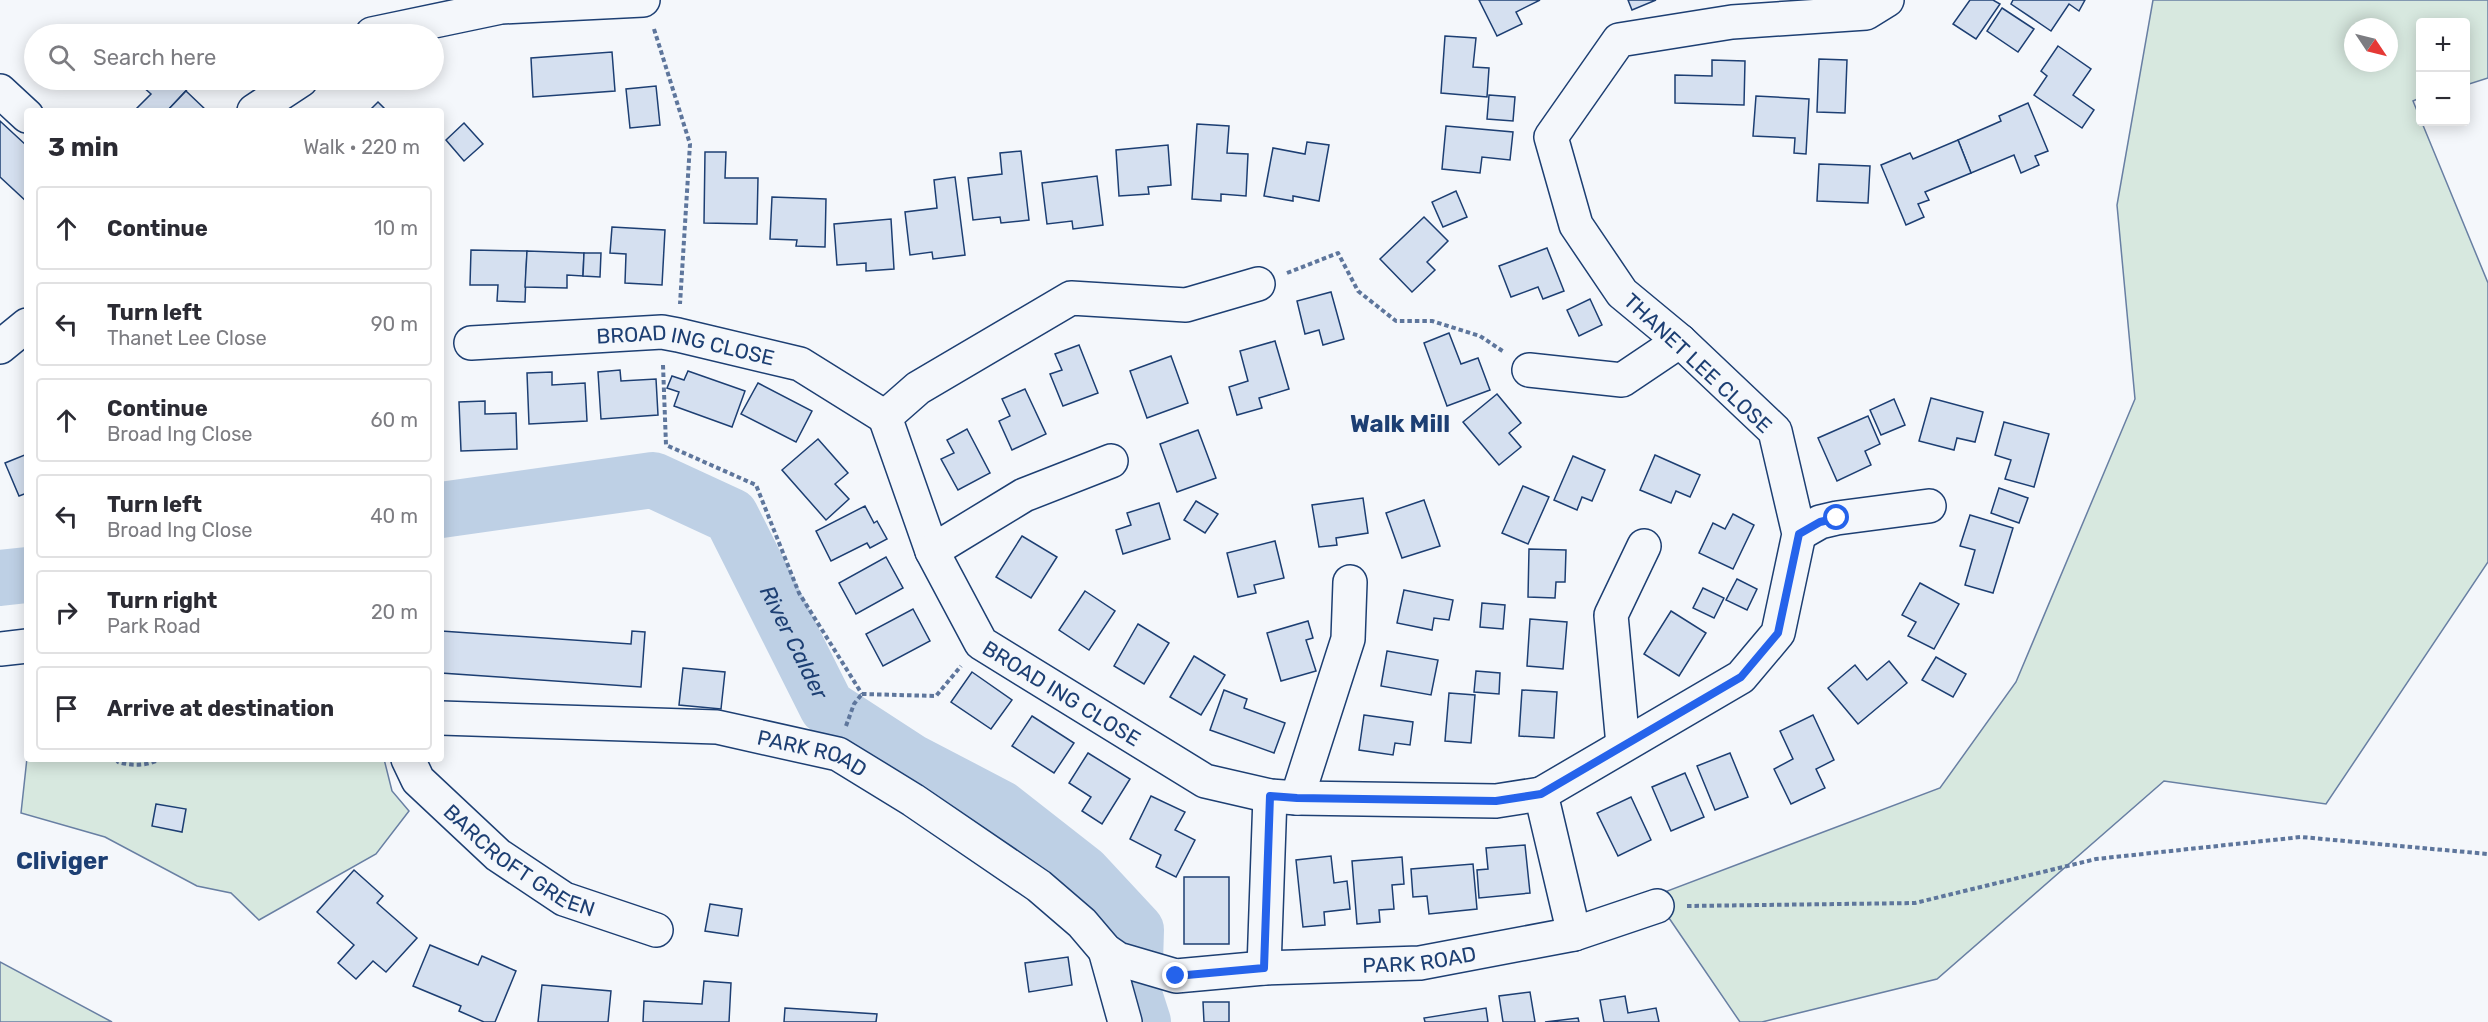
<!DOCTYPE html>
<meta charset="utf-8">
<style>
body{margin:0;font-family:Rubik,sans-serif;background:#f7f7f7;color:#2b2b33}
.controls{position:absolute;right:18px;top:18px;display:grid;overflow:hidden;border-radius:6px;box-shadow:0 3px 15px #0003}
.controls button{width:54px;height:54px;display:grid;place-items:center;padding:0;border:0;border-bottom:2px solid #e1e1e2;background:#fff;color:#2b2b33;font:30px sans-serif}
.compass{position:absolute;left:2344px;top:18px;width:54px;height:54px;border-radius:50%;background:#fff;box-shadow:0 3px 15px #0003;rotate:125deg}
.stop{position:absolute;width:18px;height:18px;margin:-14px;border:4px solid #2563eb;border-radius:50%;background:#fff}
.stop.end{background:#2563eb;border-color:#fff;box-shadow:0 2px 6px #0008}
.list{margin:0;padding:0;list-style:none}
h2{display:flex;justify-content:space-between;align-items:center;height:78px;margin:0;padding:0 24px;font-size:26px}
h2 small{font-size:20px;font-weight:400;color:#7c7c81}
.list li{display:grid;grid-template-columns:39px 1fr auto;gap:18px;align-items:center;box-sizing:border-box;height:84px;margin:0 12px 12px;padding:0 12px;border:2px solid #e1e1e2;border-radius:6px}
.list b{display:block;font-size:22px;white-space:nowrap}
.list p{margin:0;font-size:20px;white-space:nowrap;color:#7c7c81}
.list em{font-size:20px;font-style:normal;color:#7c7c81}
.icon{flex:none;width:33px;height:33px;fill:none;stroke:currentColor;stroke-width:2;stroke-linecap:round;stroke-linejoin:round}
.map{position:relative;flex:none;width:2488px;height:1022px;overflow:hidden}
.search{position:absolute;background:#fff;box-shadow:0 3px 15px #0003;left:24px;top:24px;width:420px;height:66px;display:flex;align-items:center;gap:15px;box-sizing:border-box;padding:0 21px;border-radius:33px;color:#7c7c81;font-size:22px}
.panel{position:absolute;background:#fff;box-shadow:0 3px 15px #0003;left:24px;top:108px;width:420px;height:654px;border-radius:6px}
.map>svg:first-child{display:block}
.green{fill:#d7e8df;stroke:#687fa3;stroke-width:1.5;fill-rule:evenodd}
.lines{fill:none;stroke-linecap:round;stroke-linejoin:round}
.river{stroke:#bed0e5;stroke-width:56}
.building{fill:#d5e0f0;stroke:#1d3f73;stroke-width:1.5}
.minor-casing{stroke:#1d3f73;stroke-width:36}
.highway-casing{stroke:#1d3f73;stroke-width:36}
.path{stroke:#5e769c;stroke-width:4;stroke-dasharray:4.5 3;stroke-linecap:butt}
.minor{stroke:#f4f7fb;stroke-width:33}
.highway{stroke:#f4f7fb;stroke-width:33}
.route{stroke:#2563eb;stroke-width:8}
.labels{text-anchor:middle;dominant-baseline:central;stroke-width:4.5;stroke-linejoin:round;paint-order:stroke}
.street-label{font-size:21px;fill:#1d3f73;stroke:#f4f7fb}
.water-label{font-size:22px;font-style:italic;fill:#1d3f73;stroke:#f4f7fb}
.quarter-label{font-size:24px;font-weight:bold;fill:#1d3f73;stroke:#f4f7fb}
</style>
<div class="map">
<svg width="2488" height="1022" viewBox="0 0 2488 1022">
<rect width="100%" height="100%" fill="#f4f7fb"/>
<g class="green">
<path d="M2153,0H2488V78L2466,85V22H2420V98L2413,101L2488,283V562L2326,804L2164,781L1937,979L1762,1022H1740L1654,896L1940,788L2016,682L2135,399L2117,205ZM2353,27H2389V63H2353Z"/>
<path d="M27,758L384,759L392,791L409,811L376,854L259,920L231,893L197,886L105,837L21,813Z"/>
<path d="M0,962L112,1022H0Z"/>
</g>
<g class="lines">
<g class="river">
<path id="s1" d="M441,510L653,480L731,516L827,707L910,761L1000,808L1083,873L1136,930L1134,994L1143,1022"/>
<path d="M0,578L27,575"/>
</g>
</g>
<g class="building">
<path d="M1479,0H1540L1516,12L1522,24L1497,36Z"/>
<path d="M1628,0H1656L1632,10Z"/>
<path d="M1970,0H1993L2000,4L1976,39L1953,24Z"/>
<path d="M2013,0H2085L2079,11L2069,4L2051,31L2011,4Z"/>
<path d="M2002,8L2034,29L2018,52L1987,31Z"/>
<path d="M1445,36L1476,38L1473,67L1489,68L1487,97L1441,93Z"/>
<path d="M2058,46L2091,69L2073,95L2094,110L2082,128L2034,95L2047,76L2041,71Z"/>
<path d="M612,52L615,91L533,97L531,58Z"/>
<path d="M1819,59L1847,60L1845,113L1817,112Z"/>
<path d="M1712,60L1745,61L1744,105L1675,103V75L1712,76Z"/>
<path d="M149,80H189L193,83L167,111H134L151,94L142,86Z"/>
<path d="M656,86L660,125L630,128L626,89Z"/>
<path d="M186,91L207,111H167Z"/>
<path d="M1489,95L1515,97L1513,121L1487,119Z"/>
<path d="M1756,96L1809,99L1806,154L1794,153L1795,138L1753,136Z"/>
<path d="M378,102L387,111H369Z"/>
<path d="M2028,103L2048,151L2035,156L2039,165L2021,173L2014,155L1971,173L1958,140L2001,121L1999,116Z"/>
<path d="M0,121L27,146V202L0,177Z"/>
<path d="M464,123L483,144L464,161L446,140Z"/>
<path d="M1197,124L1229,126L1227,153L1248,154L1246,196L1221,194V201L1192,199Z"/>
<path d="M1446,126L1513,132L1510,160L1482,157L1480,173L1442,169Z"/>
<path d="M1958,140L1971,173L1925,192L1929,200L1918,204L1924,217L1906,225L1881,165L1910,153L1913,159Z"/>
<path d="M1307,142L1329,145L1319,201L1293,196V201L1264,196L1273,148L1305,154Z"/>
<path d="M1168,145L1171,185L1148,187L1149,194L1119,196L1116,150Z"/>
<path d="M1021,151L1029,220L1001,223L1000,217L973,220L968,178L1002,174L1000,153Z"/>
<path d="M705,152H726L725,178H758L757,224L704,223Z"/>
<path d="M1819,164L1870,166L1868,203L1817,201Z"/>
<path d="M1097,176L1103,225L1073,229L1072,221L1047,224L1042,183Z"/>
<path d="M955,177L965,255L933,259L932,252L910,255L905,212L937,208L934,180Z"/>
<path d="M1456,191L1467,217L1443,227L1432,202Z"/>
<path d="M772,197L826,199L825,247L796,246L797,240L770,239Z"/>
<path d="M1424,217L1448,241L1427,262L1435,270L1412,292L1380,259Z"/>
<path d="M891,219L894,269L866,271V263L837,265L834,224Z"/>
<path d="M612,227L665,230L662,285L625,283L626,254L610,253Z"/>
<path d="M1547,248L1564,291L1543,299L1538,287L1511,297L1499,266Z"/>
<path d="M471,250L527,251L525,302L497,301L498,285H470Z"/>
<path d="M527,251L584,253L583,276L567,275V288L525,287Z"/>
<path d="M584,253H601L600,277L583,276Z"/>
<path d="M1331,292L1344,339L1323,345L1319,330L1305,334L1297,301Z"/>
<path d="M1590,299L1602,325L1579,336L1567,310Z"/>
<path d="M1449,333L1461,364L1478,358L1490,390L1447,406L1424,343Z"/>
<path d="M1275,341L1289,389L1259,398L1262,408L1237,415L1229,387L1248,381L1240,351Z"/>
<path d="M1079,345L1098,393L1063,406L1050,374L1062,370L1055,354Z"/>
<path d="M1171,356L1188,403L1147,418L1130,371Z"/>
<path d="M620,370L621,381L656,379L658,415L601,419L598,372Z"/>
<path d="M688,371L745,391L732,427L674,406L679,392L667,388L672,376L684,380Z"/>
<path d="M552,372V385L585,383L587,421L529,424L527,373Z"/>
<path d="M758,383L812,411L796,442L741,414Z"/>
<path d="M1025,389L1046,434L1012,450L999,421L1010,416L1002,399Z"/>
<path d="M1497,394L1521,423L1509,433L1521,447L1499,465L1463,422Z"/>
<path d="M1931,398L1983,412L1975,442L1957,438L1954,450L1919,441Z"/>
<path d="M1894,399L1905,425L1881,435L1870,410Z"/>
<path d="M485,401V414L516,413L517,449L461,451L459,402Z"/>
<path d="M1868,416L1880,444L1865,451L1871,465L1837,481L1818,438Z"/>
<path d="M2004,422L2049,434L2034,487L2005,479L2011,460L1995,455Z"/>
<path d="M967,429L990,473L958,490L941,459L954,453L947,440Z"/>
<path d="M1198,430L1216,478L1177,492L1160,444Z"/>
<path d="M818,439L848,473L835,484L849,499L826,520L782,470Z"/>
<path d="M27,454V493L19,496L5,463Z"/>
<path d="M1655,455L1700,475L1690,497L1676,491L1671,503L1640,490Z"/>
<path d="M1573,456L1605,470L1592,501L1582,497L1577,510L1554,500Z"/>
<path d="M1523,486L1549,497L1528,544L1502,533Z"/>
<path d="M1999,488L2028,498L2019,523L1991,513Z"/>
<path d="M1363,498L1368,533L1336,538L1337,545L1319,547L1312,505Z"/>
<path d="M1424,500L1440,546L1402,558L1386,513Z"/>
<path d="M1196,501L1218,514L1205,533L1184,520Z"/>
<path d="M1159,503L1170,539L1123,554L1116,530L1131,525L1127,513Z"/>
<path d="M865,506L874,523L877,521L887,539L870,548L867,543L831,561L816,531Z"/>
<path d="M1733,514L1754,525L1733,569L1699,553L1713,523L1725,529Z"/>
<path d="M1970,515L2013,528L1993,593L1965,585L1975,550L1960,546Z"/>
<path d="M1022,536L1057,557L1031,598L996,577Z"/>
<path d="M1275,541L1284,578L1254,585L1256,593L1238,597L1227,553Z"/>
<path d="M1529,549L1566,550L1565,582H1556L1555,598L1528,597Z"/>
<path d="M886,557L903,588L856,614L839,583Z"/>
<path d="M1737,579L1757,589L1747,610L1726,600Z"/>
<path d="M1920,583L1959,604L1934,649L1908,636L1916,622L1902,615Z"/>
<path d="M1703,588L1724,598L1714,618L1693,608Z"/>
<path d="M1404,590L1453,600L1449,620L1434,618L1432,630L1397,623Z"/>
<path d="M1085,591L1115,611L1089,650L1059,630Z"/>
<path d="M1482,603L1505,605L1503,629L1480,627Z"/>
<path d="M913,609L930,641L883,666L866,634Z"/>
<path d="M1671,611L1706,633L1679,676L1644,654Z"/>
<path d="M1530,619L1567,622L1563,669L1527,666Z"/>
<path d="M1308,621L1313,638L1306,640L1316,671L1281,681L1267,633Z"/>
<path d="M1138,624L1169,643L1144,684L1114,666Z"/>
<path d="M441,631L631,644L632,631L645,632L641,687L441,673Z"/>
<path d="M1387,651L1438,660L1431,695L1381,686Z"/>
<path d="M1194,656L1225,675L1201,715L1170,697Z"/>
<path d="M1936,657L1966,674L1953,697L1922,680Z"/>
<path d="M1889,661L1907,683L1858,724L1828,688L1855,665L1867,680Z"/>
<path d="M683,668L725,672L721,709L679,705Z"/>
<path d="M1476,671L1500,673L1499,694L1474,692Z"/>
<path d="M972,672L1012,700L991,729L951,702Z"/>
<path d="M1224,690L1247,699L1244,708L1285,723L1274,753L1210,730Z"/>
<path d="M1522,690L1557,692L1554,738L1519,736Z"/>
<path d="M1449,693L1475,695L1471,743L1445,741Z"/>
<path d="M1364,715L1413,722L1410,745L1395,743L1393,755L1359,750Z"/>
<path d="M1813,715L1834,760L1816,769L1825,788L1791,804L1774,769L1793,759L1780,731Z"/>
<path d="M1032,716L1074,743L1054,773L1012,746Z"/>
<path d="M1088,753L1130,779L1102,824L1082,811L1091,797L1069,783Z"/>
<path d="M1730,753L1748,797L1715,810L1697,766Z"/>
<path d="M1685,773L1704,817L1671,831L1652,787Z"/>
<path d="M1151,796L1185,812L1175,830L1195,840L1176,877L1156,867L1161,855L1130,839Z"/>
<path d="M1631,797L1651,840L1618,856L1597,813Z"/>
<path d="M156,804L186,809L182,832L152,826Z"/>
<path d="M1525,845L1530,893L1479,898L1477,870L1488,869L1486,848Z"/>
<path d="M1331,856L1334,883L1347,881L1350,909L1324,912L1325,925L1303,927L1296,860Z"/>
<path d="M1402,857L1404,884L1392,885L1394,909L1379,910L1380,922L1357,924L1352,861Z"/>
<path d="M1473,864L1477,909L1429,914L1427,896L1413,897L1411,869Z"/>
<path d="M354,870L383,896L377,903L417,938L386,972L373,961L356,979L338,963L354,945L317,912Z"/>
<rect x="1184" y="877" width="45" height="67"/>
<path d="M710,904L742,909L738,936L705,931Z"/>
<path d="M430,945L478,965L482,956L516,971L495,1022H484L459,1011L461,1006L413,986Z"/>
<path d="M1068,957L1072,985L1029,992L1025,963Z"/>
<path d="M704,981L731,983L729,1022H643L644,1001L702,1004Z"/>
<path d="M542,985L611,991L608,1022H538Z"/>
<path d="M1530,992L1535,1022H1503L1499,996Z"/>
<path d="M1625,996L1628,1013L1656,1008L1659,1022H1604L1600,1000Z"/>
<path d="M1203,1002H1229V1022H1204Z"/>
<path d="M785,1008L877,1014L876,1022H784Z"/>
<path d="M1486,1008L1488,1022H1425L1424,1018Z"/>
<path d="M1578,1018L1579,1022H1545Z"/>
</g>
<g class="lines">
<g class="minor-casing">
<g id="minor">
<path d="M0,91L27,116"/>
<path id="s2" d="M1258,284L1186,305L1071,298L918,388L885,417L932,551L981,643L1205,781L1270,796L1297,798L1496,801L1541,794"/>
<path id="s3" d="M471,343L662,332L678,335L800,364L885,417"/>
<path d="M1529,370L1622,380L1680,341"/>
<path d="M1799,534L1820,522L1837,518L1929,506"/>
<path d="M932,551L1024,495L1111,461"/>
<path d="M0,649L27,646"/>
<path id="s4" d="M441,718L717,727L838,754L913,800L1039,886L1082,923L1105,950L1118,959L1176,976L1264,968L1420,963L1574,934L1657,906"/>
<path d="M1623,745L1611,615L1644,546"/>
<path id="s5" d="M408,759L418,780L498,855L564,899L656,930"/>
<path d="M1297,798L1348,639L1350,582"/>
<path d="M1574,934L1541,794L1741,677L1778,633L1799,534L1775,431L1680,341L1622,293L1576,225L1551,137L1619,40L1732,22L1866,13L1887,0"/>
<path d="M1105,950L1125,1022"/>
<path d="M1264,968L1270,796"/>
</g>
</g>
<g class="highway-casing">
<g id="highway">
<path d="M372,34L501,7L643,0"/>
<path d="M254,111L301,80"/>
<path d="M0,347L27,325"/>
</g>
</g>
<g class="path">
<path d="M654,29L690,144L680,304"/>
<path d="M1287,273L1338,253L1358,291L1396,321H1432L1480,336L1504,352"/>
<path d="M663,365L666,445L756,485L799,593L862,694"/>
<path d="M862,694L936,696L961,666"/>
<path d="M846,726L854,704L862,694"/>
<path d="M116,759L118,762C132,766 148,766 160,759"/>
<path d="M1687,906L1915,903L2096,859L2301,837L2488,854"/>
</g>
<use href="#minor" class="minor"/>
<use href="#highway" class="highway"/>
</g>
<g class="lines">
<path class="route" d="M1176,976L1264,968L1270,796L1297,798L1496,801L1541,794L1741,677L1778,633L1799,534L1820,522L1837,518"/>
</g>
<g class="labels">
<g class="street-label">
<text stroke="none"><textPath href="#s3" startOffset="216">BROAD ING CLOSE</textPath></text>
<text transform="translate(1698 363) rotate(43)">THANET LEE CLOSE</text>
<text stroke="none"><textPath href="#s2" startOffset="753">BROAD ING CLOSE</textPath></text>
<text stroke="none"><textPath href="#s4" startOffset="375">PARK ROAD</textPath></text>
<text stroke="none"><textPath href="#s5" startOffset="154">BARCROFT GREEN</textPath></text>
<text stroke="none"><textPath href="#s4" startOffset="1053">PARK ROAD</textPath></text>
</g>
<g class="water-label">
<text stroke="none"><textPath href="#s1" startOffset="441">River Calder</textPath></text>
</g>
<g class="quarter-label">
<text x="1400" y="424">Walk Mill</text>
<text x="62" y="861">Cliviger</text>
</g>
</g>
</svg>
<div class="controls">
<button>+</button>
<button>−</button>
</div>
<svg class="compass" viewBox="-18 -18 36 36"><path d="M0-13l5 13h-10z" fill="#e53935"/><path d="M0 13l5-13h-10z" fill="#7c7c81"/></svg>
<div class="stop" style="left:1837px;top:518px"></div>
<div class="stop end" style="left:1176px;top:976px"></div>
<div class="search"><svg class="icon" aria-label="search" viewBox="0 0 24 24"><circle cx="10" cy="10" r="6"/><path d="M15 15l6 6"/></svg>Search here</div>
<section class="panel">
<h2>3 min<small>Walk · 220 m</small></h2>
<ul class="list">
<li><svg class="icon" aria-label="ahead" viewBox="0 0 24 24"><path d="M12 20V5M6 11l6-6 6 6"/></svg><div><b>Continue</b></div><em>10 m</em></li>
<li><svg class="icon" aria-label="left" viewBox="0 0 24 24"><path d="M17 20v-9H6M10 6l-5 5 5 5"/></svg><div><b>Turn left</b><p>Thanet Lee Close</p></div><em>90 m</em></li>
<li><svg class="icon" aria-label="ahead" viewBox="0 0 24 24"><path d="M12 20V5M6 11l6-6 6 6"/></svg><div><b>Continue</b><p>Broad Ing Close</p></div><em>60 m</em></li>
<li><svg class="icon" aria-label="left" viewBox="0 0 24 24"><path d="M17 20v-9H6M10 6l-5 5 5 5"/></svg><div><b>Turn left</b><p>Broad Ing Close</p></div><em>40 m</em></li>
<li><svg class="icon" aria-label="right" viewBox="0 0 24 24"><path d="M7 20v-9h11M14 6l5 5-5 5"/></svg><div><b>Turn right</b><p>Park Road</p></div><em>20 m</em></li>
<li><svg class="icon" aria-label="arrive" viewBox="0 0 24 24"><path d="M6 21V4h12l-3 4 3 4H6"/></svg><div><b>Arrive at destination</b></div></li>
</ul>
</section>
</div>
